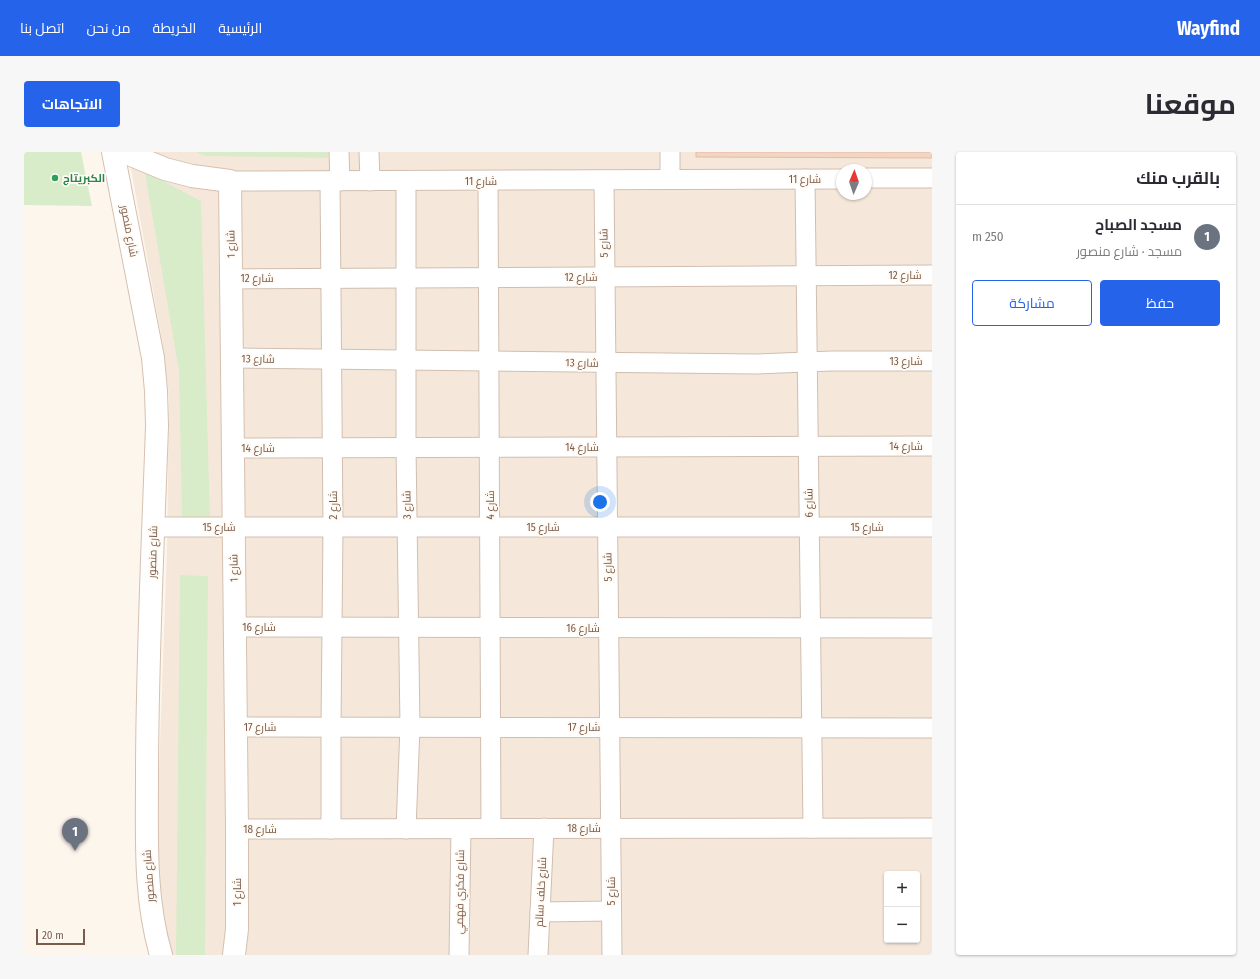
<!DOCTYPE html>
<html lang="ar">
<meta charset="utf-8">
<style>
body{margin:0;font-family:"Fira Sans Condensed",Cairo,sans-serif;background:#f7f7f7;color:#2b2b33;direction:rtl}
.controls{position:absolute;right:12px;bottom:12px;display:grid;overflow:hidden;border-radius:4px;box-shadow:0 1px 3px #0004}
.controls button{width:36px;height:36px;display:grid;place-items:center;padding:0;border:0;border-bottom:1px solid #e1e1e2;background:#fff;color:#2b2b33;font:20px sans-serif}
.compass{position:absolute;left:812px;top:12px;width:36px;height:36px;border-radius:50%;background:#fff;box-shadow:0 1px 3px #0004;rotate:2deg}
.scale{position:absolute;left:12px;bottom:10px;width:49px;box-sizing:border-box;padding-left:4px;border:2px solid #7a5c4d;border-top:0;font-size:11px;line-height:14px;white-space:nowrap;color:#7a5c4d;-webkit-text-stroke:3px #fffaf3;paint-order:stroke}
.you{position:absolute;left:576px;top:350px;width:14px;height:14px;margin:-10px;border:3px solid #fff;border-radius:50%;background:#1a73e8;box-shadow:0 0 0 6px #1a73e833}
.badge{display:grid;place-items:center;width:26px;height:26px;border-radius:50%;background:#2563eb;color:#fff;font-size:13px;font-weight:700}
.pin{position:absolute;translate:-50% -33px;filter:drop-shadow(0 1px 2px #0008)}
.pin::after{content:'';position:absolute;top:21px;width:14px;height:12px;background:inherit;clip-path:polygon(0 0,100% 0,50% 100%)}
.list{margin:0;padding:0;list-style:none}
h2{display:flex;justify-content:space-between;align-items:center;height:52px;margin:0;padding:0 16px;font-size:17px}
h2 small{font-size:13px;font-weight:400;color:#7c7c81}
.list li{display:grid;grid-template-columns:26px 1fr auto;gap:12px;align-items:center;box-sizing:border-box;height:64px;padding:0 16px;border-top:1px solid #e1e1e2}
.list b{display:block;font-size:15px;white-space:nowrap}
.list p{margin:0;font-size:13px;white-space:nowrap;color:#7c7c81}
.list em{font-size:13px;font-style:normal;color:#7c7c81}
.actions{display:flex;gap:8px;padding:12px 16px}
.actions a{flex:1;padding:9px 0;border:1px solid #2563eb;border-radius:4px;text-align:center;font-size:14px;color:#2563eb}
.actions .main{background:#2563eb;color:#fff}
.map{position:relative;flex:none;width:908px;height:803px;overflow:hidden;direction:ltr;border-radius:4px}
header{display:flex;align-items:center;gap:24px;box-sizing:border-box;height:56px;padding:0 20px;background:#2563eb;color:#fff}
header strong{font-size:19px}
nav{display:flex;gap:22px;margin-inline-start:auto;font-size:14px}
.intro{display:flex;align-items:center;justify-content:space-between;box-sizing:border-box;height:96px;padding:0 24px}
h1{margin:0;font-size:28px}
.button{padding:10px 18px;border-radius:4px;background:#2563eb;color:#fff;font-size:14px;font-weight:700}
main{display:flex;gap:24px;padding:0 24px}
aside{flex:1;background:#fff;border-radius:4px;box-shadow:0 1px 3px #0004}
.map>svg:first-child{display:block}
.residential{fill:#f5e8da;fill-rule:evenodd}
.green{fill:#d8ecc9}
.building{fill:#f3d5c3;stroke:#e6bba3}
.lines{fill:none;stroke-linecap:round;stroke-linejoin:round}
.street-casing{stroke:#d1beb0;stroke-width:21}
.secondary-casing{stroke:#d6c0b0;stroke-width:24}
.street{stroke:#fff;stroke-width:19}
.secondary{stroke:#fff;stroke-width:22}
.leisure-dot{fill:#2e9e5b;stroke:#fffaf3;stroke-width:1.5}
.labels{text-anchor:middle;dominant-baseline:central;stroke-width:3.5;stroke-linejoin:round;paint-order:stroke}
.leisure-label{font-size:11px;font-weight:bold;fill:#27864d;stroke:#fffaf3;text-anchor:start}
.street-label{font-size:11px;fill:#7a5c4d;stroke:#fffaf3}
</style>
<header>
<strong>Wayfind</strong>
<nav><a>الرئيسية</a><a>الخريطة</a><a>من نحن</a><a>اتصل بنا</a></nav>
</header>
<div class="intro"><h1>موقعنا</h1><a class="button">الاتجاهات</a></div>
<main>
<aside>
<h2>بالقرب منك<small></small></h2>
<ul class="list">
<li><span class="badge" style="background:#6b7280">1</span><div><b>مسجد الصباح</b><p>مسجد · شارع منصور</p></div><em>250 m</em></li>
</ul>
<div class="actions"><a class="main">حفظ</a><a>مشاركة</a></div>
</aside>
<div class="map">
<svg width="908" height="803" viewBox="0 0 908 803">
<rect width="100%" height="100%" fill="#fdf6ec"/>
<path class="residential" d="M104,0H908V803H145L132,703L143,397L145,244L138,188ZM818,18H842V42H818ZM863,722H893V788H863Z"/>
<g class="green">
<path d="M0,0H57L68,54L0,53Z"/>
<path d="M172,0H304V6L181,4Z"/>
<path d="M121,21L141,30L177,49L186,367L158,365L155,219Z"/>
<path d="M156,423L184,424L181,803H152Z"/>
</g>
<path class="building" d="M672,0H908V6L672,5Z"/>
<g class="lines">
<g class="street-casing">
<g id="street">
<path d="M315,0L316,29"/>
<path d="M345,0L346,29"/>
<path d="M646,0V27"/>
<path d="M842,26H908"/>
<path d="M781,27L789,676"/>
<path d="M580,28L588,803"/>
<path d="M206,29L818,27"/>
<path d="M306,29L309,375L307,575V677"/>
<path d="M382,29V295L386,575L382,677"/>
<path d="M464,29L467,676"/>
<path d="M207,127L908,123"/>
<path d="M209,206L733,212L808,209H908"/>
<path d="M209,296L908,294"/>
<path d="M130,375H908"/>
<path d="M211,475L908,476"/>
<path d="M212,575L908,576"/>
<path d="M213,677L908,676"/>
<path d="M516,760L587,759"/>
<path d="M435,803L437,677"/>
<path d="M514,803L520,676"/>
</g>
</g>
<g class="secondary-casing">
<g id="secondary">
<path d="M89,0L129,206L132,239L133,274C129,391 123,508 123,625C123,685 120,745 137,803"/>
<path d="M100,0L141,17L168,24L206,29L213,677V777L210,803"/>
</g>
</g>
<use href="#street" class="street"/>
<use href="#secondary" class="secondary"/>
</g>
<circle class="leisure-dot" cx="31" cy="26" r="4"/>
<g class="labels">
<g class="leisure-label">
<text x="39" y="26">الكبريتاج</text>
</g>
<g class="street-label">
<text x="781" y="27">شارع 11</text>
<text x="457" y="29">شارع 11</text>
<text transform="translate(105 79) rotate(79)">شارع منصور</text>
<text transform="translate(580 91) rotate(-91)">شارع 5</text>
<text transform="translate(207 92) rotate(-91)">شارع 1</text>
<text x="881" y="123">شارع 12</text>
<text x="557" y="125">شارع 12</text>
<text x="233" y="126">شارع 12</text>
<text transform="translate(234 207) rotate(1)">شارع 13</text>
<text x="882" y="209">شارع 13</text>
<text transform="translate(558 211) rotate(1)">شارع 13</text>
<text x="882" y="294">شارع 14</text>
<text x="558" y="295">شارع 14</text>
<text x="234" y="296">شارع 14</text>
<text transform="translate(785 351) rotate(-91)">شارع 6</text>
<text transform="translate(309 353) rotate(-90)">شارع 2</text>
<text transform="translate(383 353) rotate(-91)">شارع 3</text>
<text transform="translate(466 353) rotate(-90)">شارع 4</text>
<text x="195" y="375">شارع 15</text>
<text x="519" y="375">شارع 15</text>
<text x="843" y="375">شارع 15</text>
<text transform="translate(129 400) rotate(-88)">شارع منصور</text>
<text transform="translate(584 415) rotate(-91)">شارع 5</text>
<text transform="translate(210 416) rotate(-91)">شارع 1</text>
<text x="235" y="475">شارع 16</text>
<text x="559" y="476">شارع 16</text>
<text x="236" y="575">شارع 17</text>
<text x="560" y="575">شارع 17</text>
<text x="560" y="676">شارع 18</text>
<text x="236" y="677">شارع 18</text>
<text transform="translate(125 724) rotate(-94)">شارع منصور</text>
<text transform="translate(587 739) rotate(-90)">شارع 5</text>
<text transform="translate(213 740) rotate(-90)">شارع 1</text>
<text transform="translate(436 740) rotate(-89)">شارع فكري فهمي</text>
<text transform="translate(517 740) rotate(-87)">شارع خلف سالم</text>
</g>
</g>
</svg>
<div class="controls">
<button>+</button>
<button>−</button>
</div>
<svg class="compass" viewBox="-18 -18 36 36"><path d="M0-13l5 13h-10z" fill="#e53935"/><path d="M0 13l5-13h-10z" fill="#7c7c81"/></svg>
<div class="scale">20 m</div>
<div class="you"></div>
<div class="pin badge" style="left:51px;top:699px;background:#6b7280">1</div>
</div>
</main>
